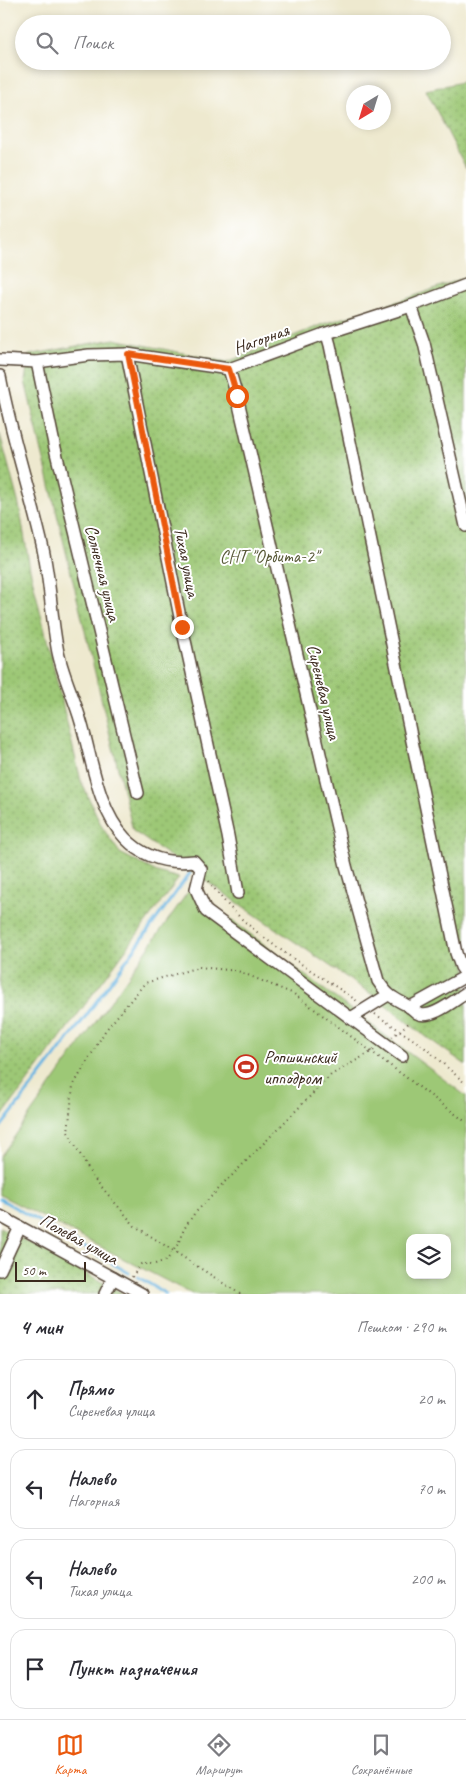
<!DOCTYPE html>
<html lang="ru">
<meta charset="utf-8">
<style>
body{margin:0;font-family:Caveat,sans-serif;background:#f7f7f7;color:#2b2b33}
.controls{position:absolute;right:15px;bottom:15px;display:grid;overflow:hidden;border-radius:10px;box-shadow:0 2px 8px #0003}
.controls button{width:45px;height:45px;display:grid;place-items:center;padding:0;border:0;border-bottom:1px solid #e1e1e2;background:#fff;color:#2b2b33;font:25px sans-serif}
.compass{position:absolute;left:346px;top:85px;width:45px;height:45px;border-radius:50%;background:#fff;box-shadow:0 2px 8px #0003;rotate:218deg}
.scale{position:absolute;left:15px;bottom:12px;width:71px;box-sizing:border-box;padding-left:5px;border:2px solid #3b2a1e;border-top:0;font-size:14px;line-height:18px;white-space:nowrap;color:#3b2a1e;-webkit-text-stroke:4px #fff;paint-order:stroke}
.stop{position:absolute;width:15px;height:15px;margin:-11px;border:4px solid #ea580c;border-radius:50%;background:#fff}
.stop.end{background:#ea580c;border-color:#fff;box-shadow:0 1px 5px #0008}
.list{margin:0;padding:0;list-style:none}
h2{display:flex;justify-content:space-between;align-items:center;height:65px;margin:0;padding:0 20px;font-size:21px}
h2 small{font-size:16px;font-weight:400;color:#7c7c81}
.list li{display:grid;grid-template-columns:32px 1fr auto;gap:15px;align-items:center;box-sizing:border-box;height:80px;margin:0 10px 10px;padding:0 10px;border:1px solid #e1e1e2;border-radius:15px}
.list b{display:block;font-size:19px;white-space:nowrap}
.list p{margin:0;font-size:16px;white-space:nowrap;color:#7c7c81}
.list em{font-size:16px;font-style:normal;color:#7c7c81}
.icon{flex:none;width:28px;height:28px;fill:none;stroke:currentColor;stroke-width:2;stroke-linecap:round;stroke-linejoin:round}
.map{position:relative;flex:none;width:466px;height:1294px;overflow:hidden}
.search{position:absolute;background:#fff;box-shadow:0 2px 8px #0003;left:15px;right:15px;top:15px;height:55px;display:flex;align-items:center;gap:12px;box-sizing:border-box;padding:0 18px;border-radius:28px;color:#7c7c81;font-size:19px}
.sheet{height:425px;background:#fff}
nav{display:flex;justify-content:space-around;align-items:center;box-sizing:border-box;height:70px;border-top:1px solid #e1e1e2;background:#fff;font-size:14px;color:#7c7c81}
nav a{display:grid;justify-items:center;gap:2px}
nav .on{color:#ea580c}
.map>svg:first-child{display:block}
.grass{fill:url(#grass-dots);stroke:#6c794a}
.pitch{fill:#9dc876;stroke:#6c794a;fill-rule:evenodd}
.lines{fill:none;stroke-linecap:round;stroke-linejoin:round}
.stream{stroke:#69b5e2;stroke-width:3}
.minor-casing{stroke:#564739;stroke-width:14}
.path{stroke:#564739;stroke-width:2;stroke-dasharray:1 4;stroke-linecap:butt}
.minor{stroke:#fff;stroke-width:11}
.route{stroke:#ea580c;stroke-width:6}
.labels{text-anchor:middle;dominant-baseline:central;stroke-width:4;stroke-linejoin:round;paint-order:stroke}
.street-label{font-size:18px;fill:#3b2a1e;stroke:#fff}
.park-label{font-size:18px;fill:#585938;stroke:#fff}
.poi-label{font-size:18px;fill:#3b2a1e;stroke:#fff;text-anchor:start}
</style>
<div class="map">
<svg width="466" height="1294" viewBox="0 0 466 1294">
<defs>
<pattern id="grass-dots" width="8" height="8" patternUnits="userSpaceOnUse" patternTransform="scale(1.25)"><rect width="8" height="8" fill="#9dc876"/><path d="M2 2h.1M6 6h.1" fill="none" stroke="#81a360" stroke-width="1.8" stroke-linecap="round"/></pattern>
</defs>
<rect width="100%" height="100%" fill="#fff"/>
<filter id="ink" filterUnits="userSpaceOnUse"><feTurbulence type="fractalNoise" baseFrequency=".02" numOctaves="2"/><feDisplacementMap in="SourceGraphic" scale="10" xChannelSelector="R" yChannelSelector="G"/><feConvolveMatrix kernelMatrix="1 2 1 2 8 2 1 2 1" color-interpolation-filters="sRGB"/></filter>
<filter id="wash" filterUnits="userSpaceOnUse"><feTurbulence type="fractalNoise" baseFrequency=".0096" numOctaves="4" result="noise"/><feDisplacementMap in="SourceGraphic" scale="20" xChannelSelector="R" yChannelSelector="G"/><feGaussianBlur stdDeviation="1.12" result="paint"/><feColorMatrix in="noise" values="0 0 0 0 0 0 0 0 0 0 0 0 0 0 0 0 0 1.4 0 .05"/><feComposite in="paint" operator="in"/></filter>
<g filter="url(#wash)">
<rect width="100%" height="100%" fill="#eee9cf"/>
<g class="grass">
<path d="M466,81V168L426,90Z"/>
<path d="M466,277V1065L421,1033L374,996L133,831L25,381L29,355L114,339L227,362L324,324L409,298Z"/>
<path d="M0,434L19,505L30,569L81,781L102,827L120,853L157,872L179,878L0,1119Z"/>
<path d="M0,1227L124,1294H0Z"/>
</g>
<path class="pitch" d="M190,889L466,1096V1294H192L0,1195V1157ZM410,1238H447V1275H410Z"/>
<g class="lines">
<g class="stream">
<path d="M0,1128L80,1024L190,873"/>
<path d="M0,1199L129,1273"/>
<path d="M138,1277L166,1294"/>
</g>
</g>
</g>
<g filter="url(#ink)">
<g class="lines">
<g class="minor-casing">
<g id="minor">
<path d="M411,306L424,343L466,526"/>
<path d="M324,334L328,338L330,345L456,953L461,967L466,974"/>
<path d="M127,354L182,627L228,836L238,893"/>
<path d="M0,360L37,362L89,355L127,354L229,369L324,334L411,306L466,285"/>
<path d="M37,362L54,444L138,793"/>
<path d="M229,369L237,396L346,866L378,981C389,997 392,997 408,1006C412,1008 414,1011 417,1013C430,1021 455,1000 466,993"/>
<path d="M0,376C11,435 30,491 43,549C50,581 51,614 57,647C61,672 74,697 81,722C92,759 98,810 125,838C144,858 169,864 194,861L201,869L196,889L206,911L402,1056"/>
<path d="M410,1007L466,976"/>
<path d="M351,1018L388,995"/>
<path d="M0,1216L142,1294"/>
<path d="M0,1270L20,1227"/>
<path d="M105,1294L113,1278"/>
</g>
</g>
<g class="path">
<path d="M209,881C242,932 307,966 357,1001"/>
<path d="M375,1014L423,1046L466,1084"/>
<path d="M392,1037L411,1021"/>
<path d="M132,1277L141,1264H155L167,1260L178,1244L184,1229L194,1214L331,1075L376,1049"/>
<path d="M240,1294L135,1226L92,1176L68,1132L73,1086L105,1031L145,983L199,967L238,971L294,994L466,1122"/>
</g>
<use href="#minor" class="minor"/>
</g>
</g>
<g class="lines" filter="url(#ink)">
<path class="route" d="M182,627L128,354L229,369L237,396"/>
</g>
<defs>
<g id="stadium-ring" transform="scale(1.25)"><circle r="9.5" fill="#fff" stroke="#c8321e" stroke-width="1.5"/><path d="M0-5a6.5 5 0 1 0 0 10a6.5 5 0 1 0 0-10ZM-3.5-1.8h7v3.6h-7Z" fill="#c8321e"/></g>
</defs>
<g fill-rule="evenodd">
<use href="#stadium-ring" x="246" y="1067"/>
</g>
<g class="labels">
<g class="street-label">
<text transform="translate(261 339) rotate(-20)">Нагорная</text>
<text transform="translate(187 562) rotate(79)">Тихая улица</text>
<text transform="translate(103 573) rotate(76)">Солнечная улица</text>
<text transform="translate(324 692) rotate(77)">Сиреневая улица</text>
<text transform="translate(79 1239) rotate(29)">Полевая улица</text>
</g>
<g class="park-label">
<text x="269" y="556">СНТ "Орбита-2"</text>
</g>
<g class="poi-label">
<text x="264" y="1057">Ропшинский<tspan x="264" dy="21">ипподром</tspan></text>
</g>
</g>
</svg>
<div class="controls">
<button><svg class="icon" aria-label="layers" viewBox="0 0 24 24"><path d="M12 4l9 5-9 5-9-5zM3 14l9 5 9-5"/></svg></button>
</div>
<svg class="compass" viewBox="-18 -18 36 36"><path d="M0-13l5 13h-10z" fill="#e53935"/><path d="M0 13l5-13h-10z" fill="#7c7c81"/></svg>
<div class="scale">50 m</div>
<div class="stop" style="left:237px;top:396px"></div>
<div class="stop end" style="left:182px;top:627px"></div>
<div class="search"><svg class="icon" aria-label="search" viewBox="0 0 24 24"><circle cx="10" cy="10" r="6"/><path d="M15 15l6 6"/></svg>Поиск</div>
</div>
<section class="sheet">
<h2>4 мин<small>Пешком · 290 m</small></h2>
<ul class="list">
<li><svg class="icon" aria-label="ahead" viewBox="0 0 24 24"><path d="M12 20V5M6 11l6-6 6 6"/></svg><div><b>Прямо</b><p>Сиреневая улица</p></div><em>20 m</em></li>
<li><svg class="icon" aria-label="left" viewBox="0 0 24 24"><path d="M17 20v-9H6M10 6l-5 5 5 5"/></svg><div><b>Налево</b><p>Нагорная</p></div><em>70 m</em></li>
<li><svg class="icon" aria-label="left" viewBox="0 0 24 24"><path d="M17 20v-9H6M10 6l-5 5 5 5"/></svg><div><b>Налево</b><p>Тихая улица</p></div><em>200 m</em></li>
<li><svg class="icon" aria-label="arrive" viewBox="0 0 24 24"><path d="M6 21V4h12l-3 4 3 4H6"/></svg><div><b>Пункт назначения</b></div></li>
</ul>
</section>
<nav>
<a class="on"><svg class="icon" aria-label="map" viewBox="0 0 24 24"><path d="M3 6l6-2 6 2 6-2v14l-6 2-6-2-6 2zM9 4v14M15 6v14"/></svg>Карта</a>
<a><svg class="icon" aria-label="directions" viewBox="0 0 24 24"><path d="M12 3l9 9-9 9-9-9zM9 14v-3h6M13 9l2 2-2 2"/></svg>Маршрут</a>
<a><svg class="icon" aria-label="saved" viewBox="0 0 24 24"><path d="M7 4h10v16l-5-4-5 4z"/></svg>Сохранённые</a>
</nav>
